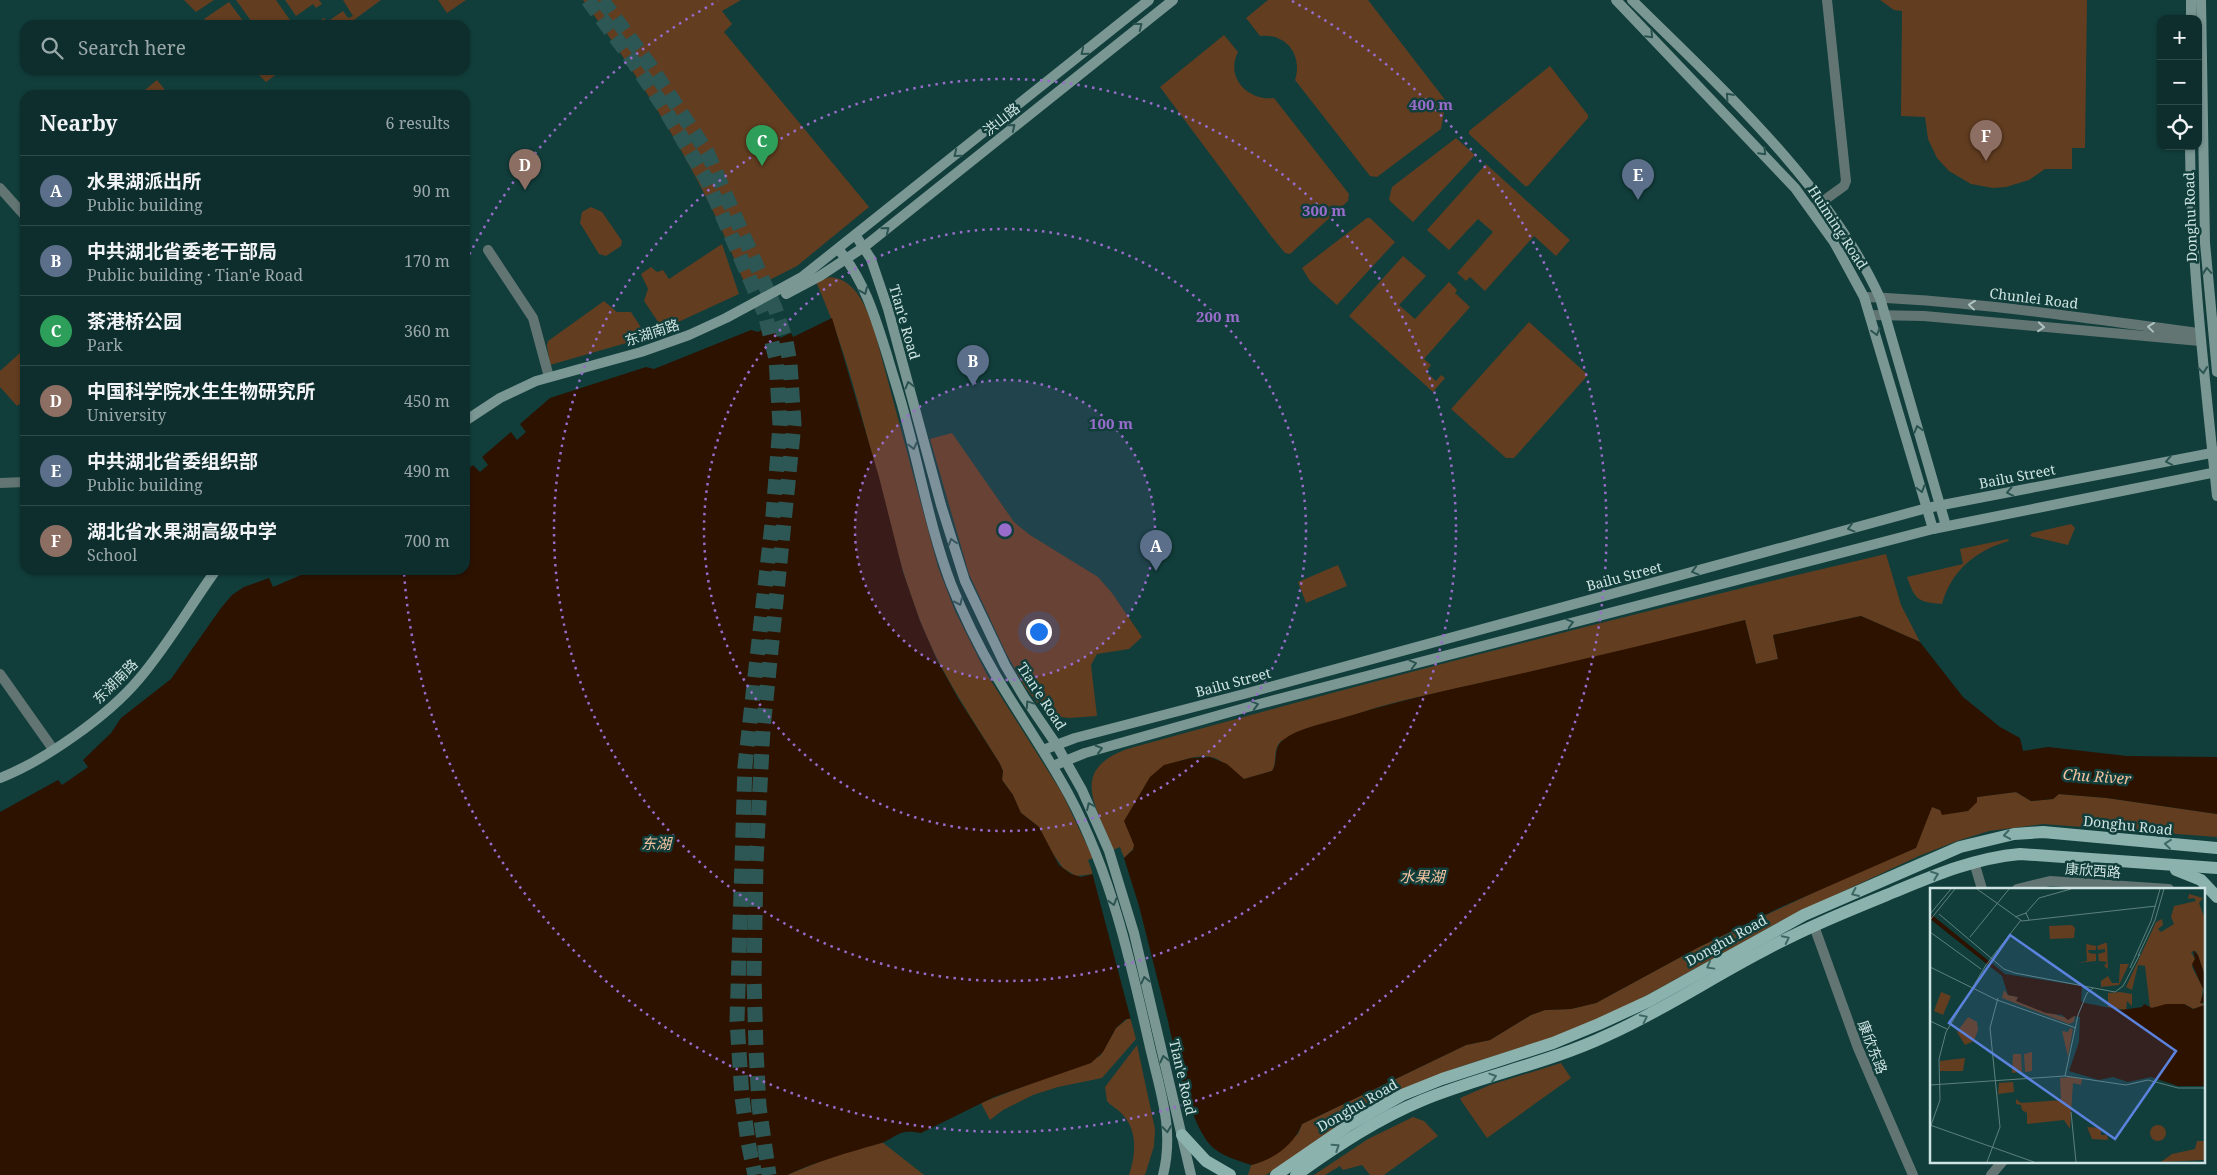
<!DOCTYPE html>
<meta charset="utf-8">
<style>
body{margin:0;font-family:"Noto Serif","Noto Sans SC",serif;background:#163634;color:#f1f3f6}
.controls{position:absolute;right:15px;top:15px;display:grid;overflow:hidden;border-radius:10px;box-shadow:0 1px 4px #0004}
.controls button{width:45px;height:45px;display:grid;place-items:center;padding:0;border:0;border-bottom:1px solid #2d4a48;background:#0d2e2c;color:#f1f3f6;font:25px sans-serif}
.you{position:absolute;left:1038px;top:631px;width:18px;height:18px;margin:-12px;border:4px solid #fff;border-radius:50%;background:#1a73e8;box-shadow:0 0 0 8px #1a73e833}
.badge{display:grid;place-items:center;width:32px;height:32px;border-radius:50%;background:#fc9d54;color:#fff;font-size:16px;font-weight:700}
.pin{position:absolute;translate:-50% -41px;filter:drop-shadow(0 1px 2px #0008)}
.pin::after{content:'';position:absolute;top:26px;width:18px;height:15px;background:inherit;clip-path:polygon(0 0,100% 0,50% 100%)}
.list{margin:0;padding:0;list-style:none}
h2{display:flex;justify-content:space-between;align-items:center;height:65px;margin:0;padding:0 20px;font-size:21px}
h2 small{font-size:16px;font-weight:400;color:#9aa8a9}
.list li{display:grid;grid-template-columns:32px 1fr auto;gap:15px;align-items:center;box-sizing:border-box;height:70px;padding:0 20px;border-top:1px solid #2d4a48}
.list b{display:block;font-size:19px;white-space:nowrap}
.list p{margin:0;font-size:16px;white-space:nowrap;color:#9aa8a9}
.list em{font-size:16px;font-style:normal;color:#9aa8a9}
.icon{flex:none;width:28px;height:28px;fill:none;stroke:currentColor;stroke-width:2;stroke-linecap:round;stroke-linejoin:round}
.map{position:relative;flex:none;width:2217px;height:1175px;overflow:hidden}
.search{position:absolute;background:#0d2e2c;box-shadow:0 1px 4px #0004;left:20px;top:20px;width:450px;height:55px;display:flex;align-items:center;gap:12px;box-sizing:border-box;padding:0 18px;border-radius:15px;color:#9aa8a9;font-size:19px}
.panel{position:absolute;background:#0d2e2c;box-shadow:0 1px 4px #0004;left:20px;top:90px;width:450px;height:485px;border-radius:15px}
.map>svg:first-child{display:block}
.green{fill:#623d20}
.water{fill:#2d1200}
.pier{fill:#113e3b}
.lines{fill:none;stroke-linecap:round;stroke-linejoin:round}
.highway-tunnel{stroke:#2d5754;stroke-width:15;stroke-dasharray:15 8;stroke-linecap:butt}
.street{stroke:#627573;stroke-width:10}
.secondary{stroke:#7a9794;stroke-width:10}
.primary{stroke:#8cb2ae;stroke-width:12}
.oneway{stroke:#2b5451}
.oneway2{stroke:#aec3c1}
.oneway3{stroke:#3c6763}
.ring{fill:none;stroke:#986ccb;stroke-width:2.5;stroke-dasharray:2.5 5}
.labels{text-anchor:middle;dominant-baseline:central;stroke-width:5;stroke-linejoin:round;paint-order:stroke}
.street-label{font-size:14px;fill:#cee4e2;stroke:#113e3b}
.water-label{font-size:15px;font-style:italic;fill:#f3c29f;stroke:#113e3b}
.inset-road{fill:none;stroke:#5d807e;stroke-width:1}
.view{fill:#5b82dc;fill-opacity:0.15;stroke:#5b82dc;stroke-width:2.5}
.inset-edge{fill:none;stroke:#cee4e2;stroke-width:2.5}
.centre{fill:#986ccb;stroke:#113e3b;stroke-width:2.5}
.ring-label{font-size:15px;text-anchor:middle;font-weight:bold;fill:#986ccb;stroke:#113e3b;stroke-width:5;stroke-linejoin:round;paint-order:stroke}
</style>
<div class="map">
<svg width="2217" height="1175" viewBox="0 0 2217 1175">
<rect width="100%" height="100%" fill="#113e3b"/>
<g class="green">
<path d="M184,0H214L196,12Z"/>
<path d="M236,0H276L290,20L283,25H274L271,21L264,25H254Z"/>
<path d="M285,0H319L322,4L316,8L313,4L296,16Z"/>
<path d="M343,0H381L347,25H314L324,18L327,22L343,11L348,18L353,16Z"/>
<path d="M438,0H466L447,13Z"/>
<path d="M583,0H741L722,11L732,24L724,32L869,207L797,266L748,291C735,262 724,232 709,203C674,132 630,64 583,0Z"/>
<path d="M1268,0H1368L1446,101L1441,129L1377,177L1370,176L1295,80C1303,55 1286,33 1260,36L1246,18Z"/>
<path d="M1880,0H2087L2085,148H2072V169H2045L2029,180L2006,187L1993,188L1971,184L1949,171L1937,158L1928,139L1925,117L1901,116L1902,11L1894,10Z"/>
<path d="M229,2L246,25H209L204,19Z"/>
<path d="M1224,35L1238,52C1225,78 1248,101 1274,98L1349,194L1348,201L1290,254L1285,253L1271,236L1160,87Z"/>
<path d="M1550,66L1588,115V118L1528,186H1525L1469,134V131Z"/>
<path d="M254,70H282L266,82Z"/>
<path d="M157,80L169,95H141L140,94Z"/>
<path d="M1456,138L1475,155L1413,222L1391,202L1389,199L1392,187Z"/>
<path d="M1486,164L1570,240L1556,256L1534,236L1485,291L1470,277L1466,281L1457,273L1493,232L1478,219L1449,250L1427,230Z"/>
<path d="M591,207L602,212L622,241L621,246L606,256L599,254L580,223L582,212Z"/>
<path d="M1367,218H1370L1395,242L1337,305L1310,281L1302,268Z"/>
<path d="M722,244L739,294L663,329L644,301L648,289L641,274L651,267L657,272L663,270L669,279Z"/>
<path d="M1403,256L1426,276L1399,305L1415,319L1449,282L1457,290L1455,293L1470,307L1424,359L1431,365L1426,372L1436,381L1441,375L1445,378L1433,392L1349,316Z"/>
<path d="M830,277C857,279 868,311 875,333L938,567L955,611L986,673L1062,793L1093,858L1088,860L1093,874L1076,876L1063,868L1051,851L1039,827L1020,812L1013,795L1002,780L1003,771L1000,764C971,716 939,671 919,618C878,509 865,390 816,282Z"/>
<path d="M604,301L617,312H631L647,337L550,365L547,345L548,341Z"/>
<path d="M1529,322L1588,375L1514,458H1506L1451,409Z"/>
<path d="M20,353L25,358V400L17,406L0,387V371Z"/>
<path d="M952,433L1014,522L1030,535L1098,577L1112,593L1142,637L1129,649L1097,654L1091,665L1097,716L1069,718L1052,716L1042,709L1025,687L1006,653L969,574L930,439Z"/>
<path d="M2071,524L2075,528L2068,545L2030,536L2032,533Z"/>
<path d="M2008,539L2009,541C1976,550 1951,571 1942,604C1918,602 1915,600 1907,577L1963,564L1960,549Z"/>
<path d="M1886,554L1901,605L1920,642L1861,616L1773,635L1778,659L1756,664L1745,620L1620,652L1405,700L1378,707L1281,741C1272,750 1278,761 1272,771L1244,779C1235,774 1228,766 1219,760C1205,751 1184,760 1169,764L1134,848L1124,858L1120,847L1113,850C1097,806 1068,771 1127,749C1379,679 1632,613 1886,554Z"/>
<path d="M1338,565L1347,586L1306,603L1298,582Z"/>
<path d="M2016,792L2031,801L2053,799L2058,794L2107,798L2217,814V837L2043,824L1989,831L1957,841L1919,856L1788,917L1622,1009L1552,1038L1459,1067L1425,1080L1321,1139L1266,1175H1248L1251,1165L1258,1163L1298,1134L1302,1124L1466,1045L1490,1040L1531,1015L1545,1010L1571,1009L1596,1003L1699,947L1834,883L1932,807L1940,810L1976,797Z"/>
<path d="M1130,1017L1136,1039L1102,1078L1058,1087L1033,1095L1003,1110L990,1120L981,1103L1100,1056L1116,1028Z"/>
<path d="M1137,1045L1155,1129L1154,1146L1145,1175H1129C1136,1155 1138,1130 1122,1114C1118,1109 1111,1106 1107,1101L1105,1087Z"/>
<path d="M1561,1063L1571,1078L1487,1138L1462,1102L1460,1098L1490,1085Z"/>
<path d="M1413,1117L1424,1121L1438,1136L1384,1175H1370L1362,1165L1343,1170L1340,1166L1325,1175H1314L1368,1139Z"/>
<path d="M882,1142L924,1175H787L841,1153Z"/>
</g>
<path class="water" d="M832,318L879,477L903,572L920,621L937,660L958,698L1000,764L1003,771L1002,780L1013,795L1021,813L1039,827L1059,865L1071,874L1081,877L1093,874L1124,858L1133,850L1134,845L1124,821L1150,777L1164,765L1191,758L1210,757L1227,764L1244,779L1272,771C1279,761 1272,749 1283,740C1299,728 1321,724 1339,719C1384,705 1429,694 1475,684C1566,664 1655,642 1745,620L1756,664L1778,659L1773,635L1861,616L1920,642L1963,697L2000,727L2020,738L2023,751L2048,747L2127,756L2217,757V814L2107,798L2059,794L2053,799L2031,801L2016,792L1977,797V802L1968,811L1942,815L1940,810L1932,807L1916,848L1781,907L1699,947L1596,1003L1571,1009L1545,1010L1531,1015L1490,1040L1466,1045L1302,1124C1294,1145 1273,1160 1251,1165C1240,1161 1225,1157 1216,1150C1190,1131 1177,1055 1168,1023L1163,1016L1126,1019L1116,1028L1103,1052L1091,1063L994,1097L921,1133C896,1128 898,1138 878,1144C847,1153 817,1161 787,1175H0V812L58,780L62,785L88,767L83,760L111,733L121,718L171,679L221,608L232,595L244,587L269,578L273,587L301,575L299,570H465V472L473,465L480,472L488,465L482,457L511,432L517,440L526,432L520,424L550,398L646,367L654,369L751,330L758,332L773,324L780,338L791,333L793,337Z"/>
<path class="pier" d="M1123,855L1139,906L1169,1025H1167L1162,1018L1131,1020L1092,872Z"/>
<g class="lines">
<g class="highway-tunnel">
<path d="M588,0L631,58L661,103L707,180L765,314L776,359L780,425L773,515L745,766L737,1021L742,1097L748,1142L755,1175"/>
<path d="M602,0L651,67L707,152L775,308L786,341L790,363L794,424L763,729L756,862L754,977L756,1050L759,1106L769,1175"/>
</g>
<g class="street">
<path d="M0,188L25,216"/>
<path d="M1812,209L1844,186L1846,181L1827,0"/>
<path d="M488,250L533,318L549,377"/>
<path d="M1864,297C1976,301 2088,319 2199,333"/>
<path d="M1871,315L1924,316L2200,341"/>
<path d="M0,483L25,482"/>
<path d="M0,674L53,749"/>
<path d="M1974,862L1982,889"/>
<path d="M2017,889L2050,881L2169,889"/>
<path d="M1814,926L1858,1048L1913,1175"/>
<path d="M1991,1175L2003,1161"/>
</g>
<g class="secondary">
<path d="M1616,0L1795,188L1834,242L1864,297L1933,529"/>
<path d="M1632,0C1719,86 1829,185 1880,298L1946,526"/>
<path d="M2201,0L2205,243L2217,372"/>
<path d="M2191,19V0"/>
<path d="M2190,146C2191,264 2205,380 2217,496"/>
<path d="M856,236L871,259L888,309L941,505L965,581L1005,665L1024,697L1056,744L1082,790L1109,851L1134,933L1191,1175"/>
<path d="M839,250C865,281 876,320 888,358C894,379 901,399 906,420C921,475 931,531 951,584C963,614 978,645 995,674C1019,715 1047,754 1070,797C1111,874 1130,959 1149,1043C1159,1088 1175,1129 1163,1175"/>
<path d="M786,294L820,276L864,247L1173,0"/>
<path d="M465,421L500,398L536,381L641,352L689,335L726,318L802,277L1149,0"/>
<path d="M1043,750L1075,738L1244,694L1927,508L2217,452"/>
<path d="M1053,766L1085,753L1248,707L1933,529L2217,472"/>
<path d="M0,778C44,761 108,716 139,679C168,645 190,606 216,570"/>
</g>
<g class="primary">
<path d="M2176,870L2201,880L2217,897"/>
<path d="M1182,1135L1206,1161L1230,1175"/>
<path d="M1276,1175L1349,1125L1402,1095L1442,1079L1553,1043L1599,1024L1649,1001L1804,915L1960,847L2014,834L2043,832L2217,848"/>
<path d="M1296,1175C1337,1146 1377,1119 1423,1100C1484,1075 1549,1063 1608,1035C1662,1011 1711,978 1763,951C1805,928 1850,910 1894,892C1935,875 1975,858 2020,854L2217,868"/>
</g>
</g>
<defs><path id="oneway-chevron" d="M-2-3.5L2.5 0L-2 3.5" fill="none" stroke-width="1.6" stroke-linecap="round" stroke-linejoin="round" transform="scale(1.25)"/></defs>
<g class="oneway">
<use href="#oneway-chevron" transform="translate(1139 26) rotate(-38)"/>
<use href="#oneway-chevron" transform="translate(1650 35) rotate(46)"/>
<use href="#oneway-chevron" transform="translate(1084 52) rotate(141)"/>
<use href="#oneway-chevron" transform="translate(1729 96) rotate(-132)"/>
<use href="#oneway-chevron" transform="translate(1012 127) rotate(-39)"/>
<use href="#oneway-chevron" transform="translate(1763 152) rotate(46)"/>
<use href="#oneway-chevron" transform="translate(957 154) rotate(141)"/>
<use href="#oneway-chevron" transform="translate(886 230) rotate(-39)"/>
<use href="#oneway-chevron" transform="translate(2207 271) rotate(-95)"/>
<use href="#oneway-chevron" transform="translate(864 291) rotate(67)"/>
<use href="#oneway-chevron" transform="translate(1876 332) rotate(74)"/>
<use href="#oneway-chevron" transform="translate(2203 370) rotate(84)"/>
<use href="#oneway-chevron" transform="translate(909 385) rotate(-105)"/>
<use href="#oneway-chevron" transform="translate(1918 429) rotate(-106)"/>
<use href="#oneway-chevron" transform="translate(913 446) rotate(77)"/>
<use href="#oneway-chevron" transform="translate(2169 461) rotate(169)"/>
<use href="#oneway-chevron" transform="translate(1921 489) rotate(74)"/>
<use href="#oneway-chevron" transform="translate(2010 492) rotate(169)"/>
<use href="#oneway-chevron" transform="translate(1851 528) rotate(165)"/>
<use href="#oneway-chevron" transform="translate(952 542) rotate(-107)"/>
<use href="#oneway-chevron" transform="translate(1695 571) rotate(165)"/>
<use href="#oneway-chevron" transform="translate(959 602) rotate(66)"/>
<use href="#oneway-chevron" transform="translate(1570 623) rotate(-15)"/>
<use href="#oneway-chevron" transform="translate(1413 664) rotate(-15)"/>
<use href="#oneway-chevron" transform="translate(1029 704) rotate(-124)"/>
<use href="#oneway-chevron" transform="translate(1255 705) rotate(-15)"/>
<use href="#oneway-chevron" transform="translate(1099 749) rotate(-16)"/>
<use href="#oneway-chevron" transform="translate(1090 806) rotate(-115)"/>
<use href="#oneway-chevron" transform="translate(1113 902) rotate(73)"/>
<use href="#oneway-chevron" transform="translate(1145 980) rotate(-103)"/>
<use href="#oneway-chevron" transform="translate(1164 1059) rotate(-103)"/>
<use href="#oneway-chevron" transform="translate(1167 1129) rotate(83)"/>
</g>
<g class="oneway2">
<use href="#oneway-chevron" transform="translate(1972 305) rotate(-174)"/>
<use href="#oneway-chevron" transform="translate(2041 327) rotate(5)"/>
<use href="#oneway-chevron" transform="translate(2151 327) rotate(-173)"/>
</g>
<g class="oneway3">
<use href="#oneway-chevron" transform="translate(2007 835) rotate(170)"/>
<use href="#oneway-chevron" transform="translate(2168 844) rotate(-174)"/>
<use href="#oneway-chevron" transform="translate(1935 875) rotate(-21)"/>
<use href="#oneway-chevron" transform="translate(1855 893) rotate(156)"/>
<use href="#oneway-chevron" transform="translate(1786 939) rotate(-26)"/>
<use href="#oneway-chevron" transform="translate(1710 966) rotate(151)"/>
<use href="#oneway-chevron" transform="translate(1644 1018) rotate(-26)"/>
<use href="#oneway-chevron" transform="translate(1493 1077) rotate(-18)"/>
<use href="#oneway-chevron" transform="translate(1336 1147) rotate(-33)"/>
</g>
<circle cx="1005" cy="530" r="150" fill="#986ccb" fill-opacity=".12"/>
<g class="ring">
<circle cx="1005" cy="530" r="150"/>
<circle cx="1005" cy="530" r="301"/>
<circle cx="1005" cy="530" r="451"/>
<path d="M466 261A602 602 0 0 1 718 1M1292 1A602 602 0 1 1 404 572"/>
</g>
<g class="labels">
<g class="street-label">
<text transform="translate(1001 119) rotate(-39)">洪山路</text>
<text transform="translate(2190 217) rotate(-92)">Donghu Road</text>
<text transform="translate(1838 227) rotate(57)">Huiming Road</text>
<text transform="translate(2034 298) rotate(7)">Chunlei Road</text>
<text transform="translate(905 322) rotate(74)">Tian'e Road</text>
<text transform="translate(652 332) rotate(-18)">东湖南路</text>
<text transform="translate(2017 476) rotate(-11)">Bailu Street</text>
<text transform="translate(1624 576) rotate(-15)">Bailu Street</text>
<text transform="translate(115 681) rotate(-45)">东湖南路</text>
<text transform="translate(1233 682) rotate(-15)">Bailu Street</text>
<text transform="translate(1042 696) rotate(57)">Tian'e Road</text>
<text transform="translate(2128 825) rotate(6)">Donghu Road</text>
<text transform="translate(2093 870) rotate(4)">康欣西路</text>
<text transform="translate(1726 940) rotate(-29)">Donghu Road</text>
<text transform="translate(1873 1047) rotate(69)">康欣东路</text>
<text transform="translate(1183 1077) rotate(77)">Tian'e Road</text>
<text transform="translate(1357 1105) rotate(-30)">Donghu Road</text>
</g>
<g class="water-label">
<text transform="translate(2097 776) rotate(4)">Chu River</text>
<text x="656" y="843">东湖</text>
<text x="1422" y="876">水果湖</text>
</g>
</g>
<g transform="translate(1930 888)">
<rect width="275" height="275" fill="#113e3b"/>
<path d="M259,6L273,10L269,15L275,31V88L266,63L261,64L265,71L262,79L273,100L271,115L275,117L264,121L254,116L220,120L215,78L208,77L202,102L196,99L226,34L232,31L233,37L228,41L231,44L244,36L241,29L244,18L266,13L264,10L258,11ZM142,37L145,40L144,50L120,51L119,38ZM175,55H177L178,81L174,78L177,74L169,73L168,66L175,64V61L168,62L167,58ZM156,56L166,58V62H158L159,65L166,66V73L146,75L157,73ZM190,76H199L189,97L171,99V93L178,88L182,95H189ZM74,102L78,107L88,109L87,113L97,117L133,129L145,128L144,134L139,136L72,110ZM11,104L21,108L13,127L4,123ZM190,104L202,106V118L197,113L196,122L178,119V105ZM38,129L47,134L48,142L44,153L35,157L27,144ZM140,140L143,141L138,169L132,143L138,144ZM102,164V183L95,184L94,166ZM83,166H91L92,184L82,185ZM35,170L33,183H10V173ZM140,189L152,191L151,197L143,195L140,241L134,232L97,236V225L92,222L91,217L86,216V211L91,215L131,212L130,190ZM83,194L84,204L68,206L69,195ZM220 245a8 8 0 1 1 16 0a8 8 0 1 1-16 0ZM157,239L171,240V247H177L178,252L162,251ZM267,253H275V272L231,274L242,266L265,261Z" fill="#623d20"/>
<path d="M2,27L75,86L152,98L151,113L155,115L191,122L212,119L214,116L222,120L236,116H254L263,121L275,117V198H248L221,189L198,194L183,189L169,192L139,183L149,154L150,129L144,128L138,132L132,127L116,125L86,113L88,109L78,107L72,88L0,31ZM263,62L268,67L275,88V115H270L274,103L262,76L265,71Z" fill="#2d1200"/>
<path class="inset-road" d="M47,1L92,33L226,18M0,26L21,1M9,26L74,81L85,85L185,104L193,98L210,66M95,26L109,10L141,1M85,29L96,25L99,32M0,32L25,1M0,44L51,81M40,49L79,1M208,68L225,32L234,1M0,79L67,112L146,140M200,80L221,33L230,1M0,133L17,141M135,188L196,197L218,192L248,200H275M0,197L135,188L148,127L157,105L163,100M141,224L146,274M0,237L104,274M0,240L10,212L9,171L16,144L56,77L91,32M57,274L70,239L60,140L68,110"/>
<path class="view" d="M80,47L246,163L185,251L19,135Z"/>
<rect width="275" height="275" class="inset-edge"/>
</g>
<circle cx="1005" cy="530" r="8" class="centre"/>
<g class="ring-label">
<text x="1431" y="110">400 m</text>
<text x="1324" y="216">300 m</text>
<text x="1218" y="322">200 m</text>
<text x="1111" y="429">100 m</text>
</g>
</svg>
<div class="controls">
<button>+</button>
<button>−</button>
<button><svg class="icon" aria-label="locate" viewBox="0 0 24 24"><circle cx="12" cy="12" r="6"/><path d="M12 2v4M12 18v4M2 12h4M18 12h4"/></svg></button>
</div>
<div class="you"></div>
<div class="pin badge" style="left:1156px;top:571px;background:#5c6f8a">A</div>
<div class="pin badge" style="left:973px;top:386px;background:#5c6f8a">B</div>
<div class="pin badge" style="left:762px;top:166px;background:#2e9e5b">C</div>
<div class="pin badge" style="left:525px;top:190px;background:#8d6e63">D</div>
<div class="pin badge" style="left:1638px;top:200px;background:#5c6f8a">E</div>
<div class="pin badge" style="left:1986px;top:161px;background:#8d6e63">F</div>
<div class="search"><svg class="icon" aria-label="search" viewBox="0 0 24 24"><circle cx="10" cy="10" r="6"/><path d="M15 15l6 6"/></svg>Search here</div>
<section class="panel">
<h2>Nearby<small>6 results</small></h2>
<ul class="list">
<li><span class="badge" style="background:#5c6f8a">A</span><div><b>水果湖派出所</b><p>Public building</p></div><em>90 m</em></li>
<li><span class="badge" style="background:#5c6f8a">B</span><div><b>中共湖北省委老干部局</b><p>Public building · Tian'e Road</p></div><em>170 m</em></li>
<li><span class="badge" style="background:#2e9e5b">C</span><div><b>茶港桥公园</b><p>Park</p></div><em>360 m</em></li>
<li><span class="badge" style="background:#8d6e63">D</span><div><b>中国科学院水生生物研究所</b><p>University</p></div><em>450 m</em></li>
<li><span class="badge" style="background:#5c6f8a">E</span><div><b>中共湖北省委组织部</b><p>Public building</p></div><em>490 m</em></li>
<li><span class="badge" style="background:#8d6e63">F</span><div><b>湖北省水果湖高级中学</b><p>School</p></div><em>700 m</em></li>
</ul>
</section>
</div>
